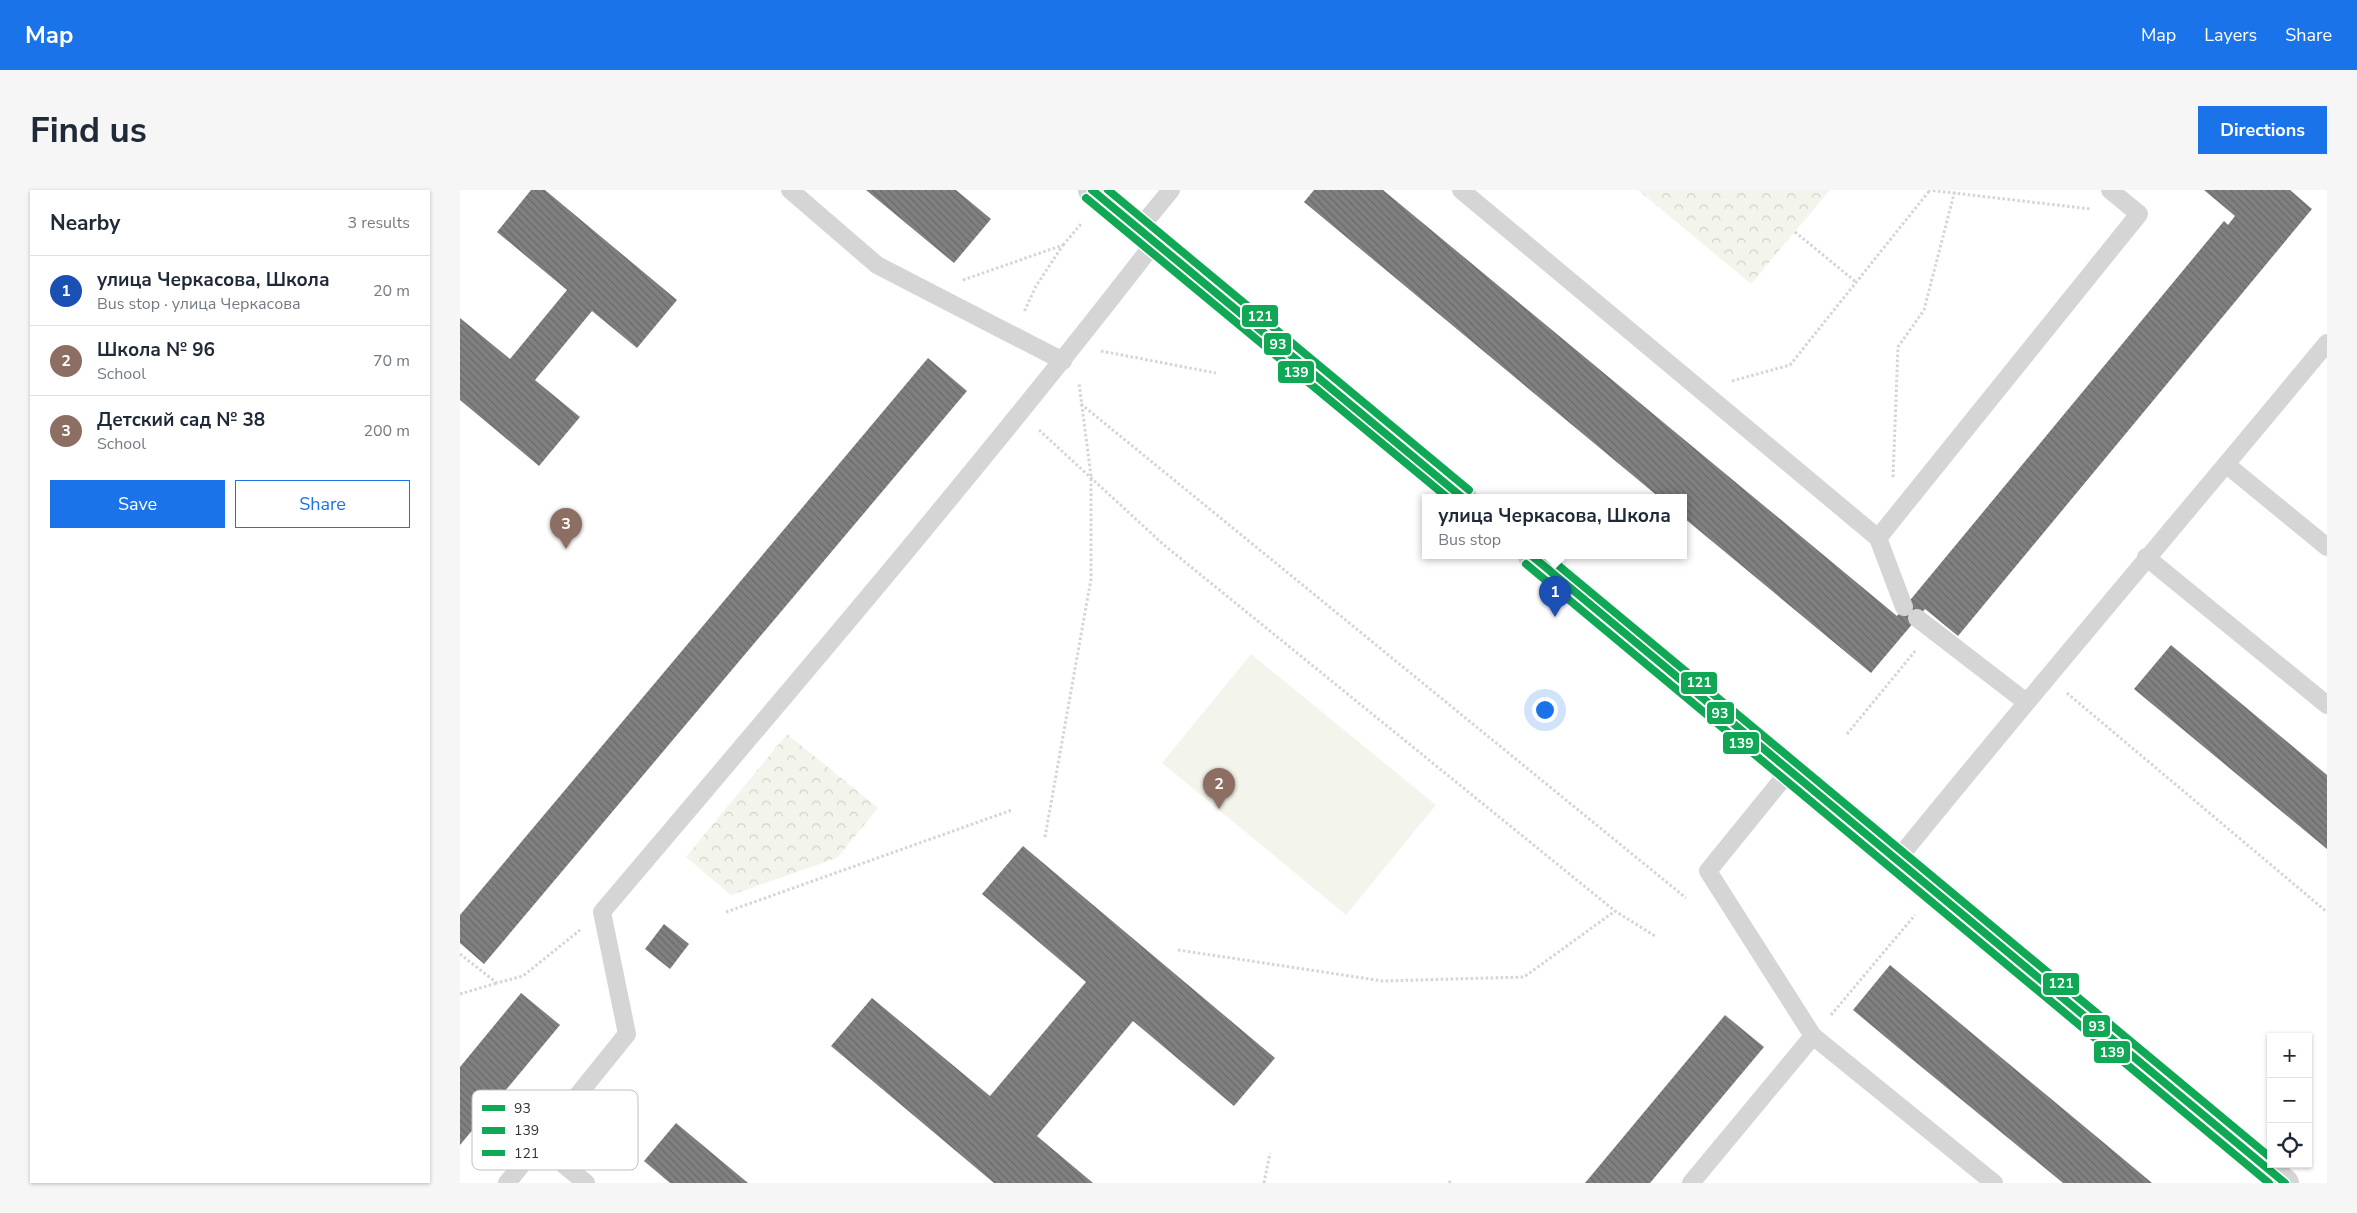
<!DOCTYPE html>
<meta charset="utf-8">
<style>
body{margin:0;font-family:"Nunito Sans",sans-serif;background:#f6f6f7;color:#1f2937}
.controls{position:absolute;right:15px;bottom:15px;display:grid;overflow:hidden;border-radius:0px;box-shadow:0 1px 4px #0004}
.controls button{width:45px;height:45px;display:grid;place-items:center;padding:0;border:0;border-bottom:1px solid #e0e1e3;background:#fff;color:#1f2937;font:25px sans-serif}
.you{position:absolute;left:1084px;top:519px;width:18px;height:18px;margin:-12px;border:4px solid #fff;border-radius:50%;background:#1a73e8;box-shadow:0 0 0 8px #1a73e833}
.badge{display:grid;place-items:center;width:32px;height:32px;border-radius:50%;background:#1a73e8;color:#fff;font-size:16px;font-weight:700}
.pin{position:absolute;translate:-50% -41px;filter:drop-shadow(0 1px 2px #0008)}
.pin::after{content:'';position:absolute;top:26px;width:18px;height:15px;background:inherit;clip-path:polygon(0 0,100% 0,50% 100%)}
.popup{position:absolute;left:962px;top:304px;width:265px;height:65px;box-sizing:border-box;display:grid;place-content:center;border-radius:0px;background:#fff;filter:drop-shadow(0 1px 4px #0005);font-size:16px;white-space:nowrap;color:#747a83}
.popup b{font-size:19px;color:#1f2937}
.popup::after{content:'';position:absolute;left:50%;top:100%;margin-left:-10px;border:10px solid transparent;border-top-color:#fff}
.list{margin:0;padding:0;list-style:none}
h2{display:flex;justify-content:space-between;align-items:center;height:65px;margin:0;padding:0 20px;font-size:21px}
h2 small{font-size:16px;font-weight:400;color:#747a83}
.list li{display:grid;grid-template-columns:32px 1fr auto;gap:15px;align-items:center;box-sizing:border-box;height:70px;padding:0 20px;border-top:1px solid #e0e1e3}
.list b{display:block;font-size:19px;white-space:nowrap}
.list p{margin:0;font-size:16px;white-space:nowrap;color:#747a83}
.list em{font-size:16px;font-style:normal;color:#747a83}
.actions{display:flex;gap:10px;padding:15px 20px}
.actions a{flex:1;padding:11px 0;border:1px solid #1a73e8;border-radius:0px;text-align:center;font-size:18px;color:#1a73e8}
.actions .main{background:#1a73e8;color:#fff}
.icon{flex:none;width:28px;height:28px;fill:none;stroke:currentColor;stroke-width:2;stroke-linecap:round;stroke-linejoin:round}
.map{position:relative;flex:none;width:1867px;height:993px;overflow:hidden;border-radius:0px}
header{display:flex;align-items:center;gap:30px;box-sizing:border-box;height:70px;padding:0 25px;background:#1a73e8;color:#fff}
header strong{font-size:24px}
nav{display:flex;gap:28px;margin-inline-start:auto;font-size:18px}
.intro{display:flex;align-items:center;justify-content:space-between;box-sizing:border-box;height:120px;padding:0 30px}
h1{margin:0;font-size:35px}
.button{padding:12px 22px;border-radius:0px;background:#1a73e8;color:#fff;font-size:18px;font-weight:700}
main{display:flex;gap:30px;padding:0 30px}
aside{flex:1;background:#fff;border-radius:0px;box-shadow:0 1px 4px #0004}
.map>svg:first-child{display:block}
.park{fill:url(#park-crowns)}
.pitch{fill:#f3f5ed}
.building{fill:url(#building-back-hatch)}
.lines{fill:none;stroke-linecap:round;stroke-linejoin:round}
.path{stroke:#d5d5d5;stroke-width:3;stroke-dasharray:2.5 2.5;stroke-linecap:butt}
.service{stroke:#d5d5d5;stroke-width:18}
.minor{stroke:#d5d5d5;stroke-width:28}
.bus-1-casing{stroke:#fff;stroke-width:11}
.bus-2-casing{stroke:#fff;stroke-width:11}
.bus-3-casing{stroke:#fff;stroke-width:11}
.bus-1{stroke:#10a855;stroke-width:8}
.bus-2{stroke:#10a855;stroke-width:8}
.bus-3{stroke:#10a855;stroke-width:8}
.key{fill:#fff;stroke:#c1c1c1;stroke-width:1}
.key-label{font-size:14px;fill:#313131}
.line-badge{stroke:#fff;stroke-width:2}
.badge-label{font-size:14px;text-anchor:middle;font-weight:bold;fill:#fff}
</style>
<header>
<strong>Map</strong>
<nav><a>Map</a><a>Layers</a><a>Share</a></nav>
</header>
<div class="intro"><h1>Find us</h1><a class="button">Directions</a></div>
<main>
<aside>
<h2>Nearby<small>3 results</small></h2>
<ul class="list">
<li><span class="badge" style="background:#1a4fb4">1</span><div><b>улица Черкасова, Школа</b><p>Bus stop · улица Черкасова</p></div><em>20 m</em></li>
<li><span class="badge" style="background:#8d6e63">2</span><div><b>Школа № 96</b><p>School</p></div><em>70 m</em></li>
<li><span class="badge" style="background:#8d6e63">3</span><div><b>Детский сад № 38</b><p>School</p></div><em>200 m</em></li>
</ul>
<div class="actions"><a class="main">Save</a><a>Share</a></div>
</aside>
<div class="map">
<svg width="1867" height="993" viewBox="0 0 1867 993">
<defs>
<pattern id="park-crowns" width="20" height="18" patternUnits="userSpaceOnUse" patternTransform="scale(1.25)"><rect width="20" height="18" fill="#f3f5ed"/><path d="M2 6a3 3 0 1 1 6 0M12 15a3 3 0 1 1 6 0" fill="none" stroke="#d1d2cc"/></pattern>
<pattern id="building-back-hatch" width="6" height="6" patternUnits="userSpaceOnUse" patternTransform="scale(1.25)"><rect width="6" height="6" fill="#808080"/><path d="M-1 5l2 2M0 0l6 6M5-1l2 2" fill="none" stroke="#696969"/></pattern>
</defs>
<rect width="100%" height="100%" fill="#fff"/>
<g class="park">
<path d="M1178,0H1370L1291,94Z"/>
<path d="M327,544L418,618L377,668L271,705L226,667Z"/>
</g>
<path class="pitch" d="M791,464L976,615L886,725L702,573Z"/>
<g class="building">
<path d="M71,0H85L217,110L177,158L132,121L75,190L120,227L79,276L0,210V128L50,169L107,100L37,42Z"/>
<path d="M406,0H496L531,29L494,73Z"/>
<path d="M854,0H923L1437,426L1764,31L1768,35L1775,26L1744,0H1830L1852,19L1498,446L1465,419L1411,483L1224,328V308H1200L844,12Z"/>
<path d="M468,168L507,201L24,774L0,753V725Z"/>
<path d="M1711,455L1867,585V659L1674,499Z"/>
<path d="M563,656L815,868L774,916L673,831L577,946L633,993H534L371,856L412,808L530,906L626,792L522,704Z"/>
<path d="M204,734L229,754L210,779L185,759Z"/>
<path d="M1430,775L1649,957L1692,993H1603L1447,865L1393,820Z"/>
<path d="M61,803L100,835L0,955V877Z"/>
<path d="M1265,825L1304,857L1190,993H1125Z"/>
<path d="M216,933L288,993H210L184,971Z"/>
</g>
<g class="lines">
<g class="path">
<path d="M1468,0L1631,19"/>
<path d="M1335,42L1396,92"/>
<path d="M603,55L621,34"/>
<path d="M503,90L603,55L576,96L564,122"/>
<path d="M641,161L756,183"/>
<path d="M1272,191L1330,175L1470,0"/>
<path d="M621,214L1226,708"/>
<path d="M579,240L704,355L1155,721L1195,746"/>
<path d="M1433,287L1438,157L1464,120L1495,0"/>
<path d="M1607,503L1867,722"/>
<path d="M1387,544L1456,460"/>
<path d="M585,647L631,389V286L619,193"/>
<path d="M266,722L552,620"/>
<path d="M718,760L923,791L1064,787L1155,721"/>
<path d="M0,764L37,793L63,786L120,740"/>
<path d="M0,804L37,793"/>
<path d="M1371,825L1455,725"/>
<path d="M804,993L810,963"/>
<path d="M989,993L992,989"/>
</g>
<g class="service">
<path d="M330,0L417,75L603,171"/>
<path d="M1001,0L1418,348L1444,417"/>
<path d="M679,39L711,0"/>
<path d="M1767,275L1867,357"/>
<path d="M1418,348L1679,24L1650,0"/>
<path d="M1686,367L1867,515"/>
<path d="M1457,428L1566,512"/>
<path d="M1330,580L1248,681L1353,846L1534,993"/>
<path d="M1437,670C1578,496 1724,326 1867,153"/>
<path d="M79,954L126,993"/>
<path d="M47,993L167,844L142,722C329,501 518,281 695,52"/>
<path d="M1231,993L1353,846"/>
</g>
<g class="minor">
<path d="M632,0L1003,308"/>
<path d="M1072,366L1825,993"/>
</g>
<g class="bus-1-casing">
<g id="bus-1">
<path d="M632,0L1003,308"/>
<path d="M1072,366L1825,993"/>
</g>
</g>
<g class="bus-2-casing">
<g id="bus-2">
<path d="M626,8L988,308"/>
<path d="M1066,374L1809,993"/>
</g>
</g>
<g class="bus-3-casing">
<g id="bus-3">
<path d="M648,0L1009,300"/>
<path d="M1087,366L1811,968"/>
</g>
</g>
<use href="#bus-1" class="bus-1"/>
<use href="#bus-2" class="bus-2"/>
<use href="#bus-3" class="bus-3"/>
</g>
<rect x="12" y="900" width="166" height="80" rx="8" class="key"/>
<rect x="22" y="915" width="23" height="6" fill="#10a855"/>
<rect x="22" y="937" width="23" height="7" fill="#10a855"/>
<rect x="22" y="960" width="23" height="6" fill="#10a855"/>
<g class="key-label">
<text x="54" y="923">93</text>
<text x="54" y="945">139</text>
<text x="54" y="968">121</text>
</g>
<g class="line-badge">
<rect x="781" y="114" width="38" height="24" rx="5" fill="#10a855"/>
<rect x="803" y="142" width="29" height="24" rx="5" fill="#10a855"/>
<rect x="817" y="170" width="38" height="24" rx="5" fill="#10a855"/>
<rect x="1220" y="481" width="38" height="24" rx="5" fill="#10a855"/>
<rect x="1246" y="511" width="29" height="24" rx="5" fill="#10a855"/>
<rect x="1262" y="541" width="38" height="24" rx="5" fill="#10a855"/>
<rect x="1582" y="782" width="38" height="24" rx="5" fill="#10a855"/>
<rect x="1622" y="824" width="29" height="24" rx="5" fill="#10a855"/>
<rect x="1633" y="850" width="38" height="24" rx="5" fill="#10a855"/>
</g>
<g class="badge-label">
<text x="800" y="131">121</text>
<text x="818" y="159">93</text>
<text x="836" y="187">139</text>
<text x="1239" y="497">121</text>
<text x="1260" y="528">93</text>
<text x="1281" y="558">139</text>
<text x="1601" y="798">121</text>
<text x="1637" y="841">93</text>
<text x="1652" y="867">139</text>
</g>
</svg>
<div class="controls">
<button>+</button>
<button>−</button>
<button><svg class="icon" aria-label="locate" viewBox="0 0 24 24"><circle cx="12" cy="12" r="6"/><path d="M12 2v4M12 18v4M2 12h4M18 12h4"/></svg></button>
</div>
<div class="you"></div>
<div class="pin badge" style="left:1095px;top:427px;background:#1a4fb4">1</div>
<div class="popup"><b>улица Черкасова, Школа</b>Bus stop</div>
<div class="pin badge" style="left:759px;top:619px;background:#8d6e63">2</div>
<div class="pin badge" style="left:106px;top:359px;background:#8d6e63">3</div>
</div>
</main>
